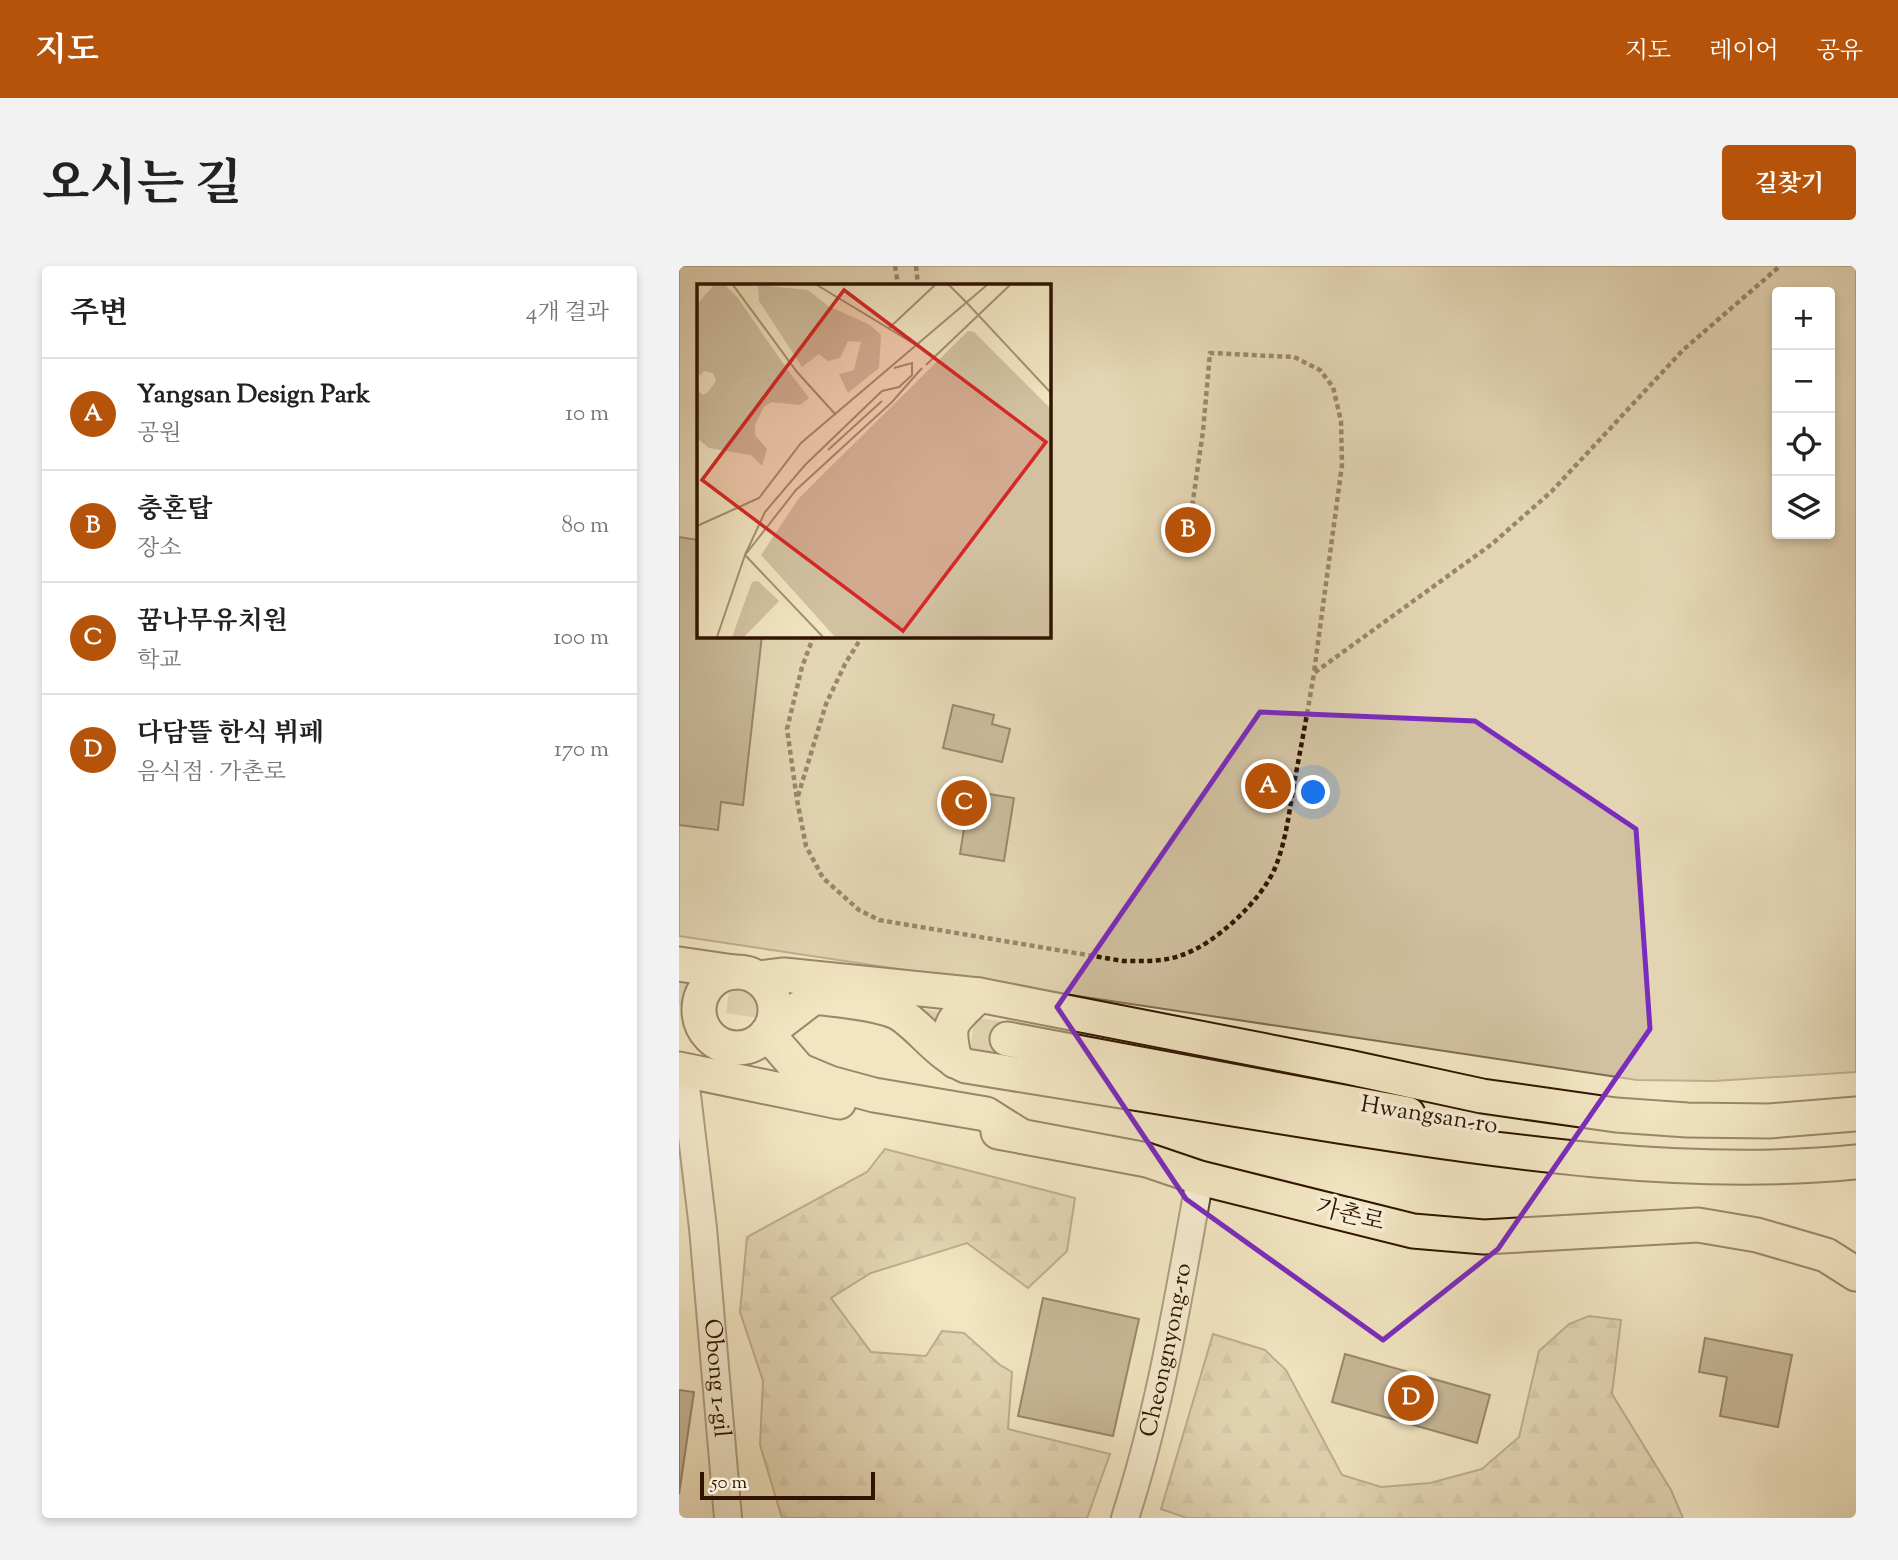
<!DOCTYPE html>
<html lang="ko">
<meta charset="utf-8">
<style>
body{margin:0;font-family:"Sorts Mill Goudy","Noto Serif KR",serif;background:#f2f2f2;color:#222}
.controls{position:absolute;right:21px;top:21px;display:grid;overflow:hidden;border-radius:7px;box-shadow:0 4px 10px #0003}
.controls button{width:63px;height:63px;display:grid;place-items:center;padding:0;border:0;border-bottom:2px solid #e0e0e0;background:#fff;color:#222;font:35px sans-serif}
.scale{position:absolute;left:21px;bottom:18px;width:175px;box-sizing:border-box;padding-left:7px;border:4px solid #301400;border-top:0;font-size:19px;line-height:24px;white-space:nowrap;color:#301400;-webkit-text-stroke:5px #f7eed7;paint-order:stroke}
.you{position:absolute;left:635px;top:527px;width:24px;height:24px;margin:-18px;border:5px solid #fff;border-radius:50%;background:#1a73e8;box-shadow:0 0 0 10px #1a73e833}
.badge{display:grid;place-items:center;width:46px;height:46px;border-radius:50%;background:#b45309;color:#fff;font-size:23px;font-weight:700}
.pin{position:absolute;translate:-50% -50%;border:4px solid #fff;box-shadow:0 2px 7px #0006}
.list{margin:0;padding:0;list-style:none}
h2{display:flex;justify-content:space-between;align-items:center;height:91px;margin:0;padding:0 28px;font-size:30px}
h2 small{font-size:23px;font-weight:400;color:#767676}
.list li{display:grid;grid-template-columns:46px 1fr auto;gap:21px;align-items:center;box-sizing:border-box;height:112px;padding:0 28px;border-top:2px solid #e0e0e0}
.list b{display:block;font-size:26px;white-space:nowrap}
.list p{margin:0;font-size:23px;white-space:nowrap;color:#767676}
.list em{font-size:23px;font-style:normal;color:#767676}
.icon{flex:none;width:38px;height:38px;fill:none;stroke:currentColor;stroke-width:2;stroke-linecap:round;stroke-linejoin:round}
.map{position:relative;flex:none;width:1177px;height:1252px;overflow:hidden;border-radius:7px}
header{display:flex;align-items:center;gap:42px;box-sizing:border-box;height:98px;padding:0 35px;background:#b45309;color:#fff}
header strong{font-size:33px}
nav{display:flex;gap:38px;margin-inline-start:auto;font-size:24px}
.intro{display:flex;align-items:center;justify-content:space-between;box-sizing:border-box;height:168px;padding:0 42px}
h1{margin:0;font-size:49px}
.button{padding:18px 32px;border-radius:7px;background:#b45309;color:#fff;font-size:24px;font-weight:700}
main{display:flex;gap:42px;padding:0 42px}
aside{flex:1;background:#fff;border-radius:7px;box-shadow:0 4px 10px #0003}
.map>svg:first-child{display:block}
.forest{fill:url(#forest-firs);stroke:#806a50;stroke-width:2}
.park{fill:#d1c1a1;stroke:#806a50;stroke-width:2;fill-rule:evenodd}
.building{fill:#958165;stroke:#301400;stroke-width:2}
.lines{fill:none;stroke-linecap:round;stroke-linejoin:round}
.major-tunnel{stroke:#cbbb9b;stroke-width:33;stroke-dasharray:33 17;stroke-linecap:butt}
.minor-casing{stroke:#604830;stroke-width:30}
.major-casing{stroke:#301400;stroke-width:37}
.path{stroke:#301400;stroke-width:4.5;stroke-dasharray:5 3.5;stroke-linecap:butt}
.minor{stroke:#f7eed7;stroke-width:26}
.major{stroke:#f2e5c2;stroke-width:33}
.marked{fill:none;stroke:#7b2cbf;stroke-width:5;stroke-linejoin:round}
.labels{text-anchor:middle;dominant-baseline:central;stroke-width:7;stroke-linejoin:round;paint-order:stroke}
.street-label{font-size:24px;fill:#301400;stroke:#f7eed7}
.inset-road{fill:none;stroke:#a49174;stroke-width:2}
.view{fill:#d62828;fill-opacity:0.15;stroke:#d62828;stroke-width:3.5}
.inset-edge{fill:none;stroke:#301400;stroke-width:3.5}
</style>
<header>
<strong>지도</strong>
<nav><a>지도</a><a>레이어</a><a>공유</a></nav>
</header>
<div class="intro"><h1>오시는 길</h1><a class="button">길찾기</a></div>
<main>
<aside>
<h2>주변<small>4개 결과</small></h2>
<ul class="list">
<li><span class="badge">A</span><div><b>Yangsan Design Park</b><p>공원</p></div><em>10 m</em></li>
<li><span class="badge">B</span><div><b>충혼탑</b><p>장소</p></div><em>80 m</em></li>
<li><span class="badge">C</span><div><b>꿈나무유치원</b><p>학교</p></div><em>100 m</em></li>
<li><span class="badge">D</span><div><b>다담뜰 한식 뷔페</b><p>음식점 · 가촌로</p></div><em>170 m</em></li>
</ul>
</aside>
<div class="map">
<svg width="1177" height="1252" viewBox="0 0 1177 1252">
<defs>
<pattern id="forest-firs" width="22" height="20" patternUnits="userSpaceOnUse" patternTransform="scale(1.75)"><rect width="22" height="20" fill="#d1c1a1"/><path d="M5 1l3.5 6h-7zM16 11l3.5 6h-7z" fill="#b4a589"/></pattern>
</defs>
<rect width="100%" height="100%" fill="#f2e5c2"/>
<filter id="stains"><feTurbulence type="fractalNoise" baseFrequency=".00286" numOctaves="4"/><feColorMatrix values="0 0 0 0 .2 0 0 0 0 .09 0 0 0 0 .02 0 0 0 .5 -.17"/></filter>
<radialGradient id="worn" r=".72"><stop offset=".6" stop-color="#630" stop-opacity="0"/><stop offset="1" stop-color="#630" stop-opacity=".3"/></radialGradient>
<g class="forest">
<path d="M206,883L396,932L388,985L349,1022L288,977L192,1007L152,1032L192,1086L247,1090L263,1065L285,1067L321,1099L333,1106L329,1163L431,1188L408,1252H103L81,1179L84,1115L61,1046L68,971L188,906Z"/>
<path d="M910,1050L942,1054L933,1128L992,1224L1004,1252H508L482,1243L534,1068L586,1084L607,1104L663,1209L702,1221L751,1217L803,1203L840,1171L860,1085L890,1058Z"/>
</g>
<path class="park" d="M0,0H1177V806L1035,815L958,814L0,670ZM19,19H369V369H19ZM1098,26H1151V268H1098Z"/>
<g class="building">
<path d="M0,271L19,274V369H83L64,539L42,536L39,564L0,559Z"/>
<path d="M274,439L315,449L313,458L331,463L323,496L264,482Z"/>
<path d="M291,525L335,532L325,595L281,588Z"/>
<path d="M364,1032L460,1053L434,1170L339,1150Z"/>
<path d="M1026,1072L1113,1089L1099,1161L1041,1150L1048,1111L1020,1106Z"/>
<path d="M666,1088L811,1129L798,1177L653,1136Z"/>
<path d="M0,1124L15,1126L0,1228Z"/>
</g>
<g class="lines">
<g class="major-tunnel">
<path d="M0,723L143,745"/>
<path d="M244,760L328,773"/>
</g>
<g class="minor-casing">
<g id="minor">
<path id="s1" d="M5,804L24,962L49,1252"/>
<path id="s2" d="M446,1252C482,1141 500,1027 521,912"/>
</g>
</g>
<g class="major-casing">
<g id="major">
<path d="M0,698L55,706"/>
<circle cx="58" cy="744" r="38"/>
<path d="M79,712L105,709L300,729L669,801L803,830L937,849L1008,854L1090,855L1177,848"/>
<path d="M328,773L729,848"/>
<path d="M276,795C267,755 271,758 300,729"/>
<path d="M0,803L160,836"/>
<path d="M319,866L468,894L521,912L734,965L805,971L1019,959L1078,969L1147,989L1177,1008"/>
<path d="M342,870L307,848L195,829L151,817L120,804L88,767L135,731C156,734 207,737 224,750C247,767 260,788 287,800C411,820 535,840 659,860C827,886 1007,913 1177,896"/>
</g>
</g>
<g class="path">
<path d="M216,0L219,19"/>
<path d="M237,0L239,19"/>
<path d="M512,248L524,165L531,87L615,91L641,104L654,121L662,155L663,199L635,406"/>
<path d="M135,369L123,401L108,463L118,534L127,580L144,612L180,644L200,654L444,695C464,695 484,696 503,689C536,678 582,635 596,602C607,575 610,547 615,518C622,481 629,444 635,407L813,278L873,225L1004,84L1101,0"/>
<path d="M119,530L147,438L166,398L184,369"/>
</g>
<use href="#minor" class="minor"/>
<use href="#major" class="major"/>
</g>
<path d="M0 0H1177V1252H0ZM581,446L796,455L957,563L971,763L819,983L704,1074L507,933L378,741Z" fill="#f2e5c2" fill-opacity=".55" fill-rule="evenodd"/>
<path class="marked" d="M581,446L796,455L957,563L971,763L819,983L704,1074L507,933L378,741Z"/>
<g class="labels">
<g class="street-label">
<text transform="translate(750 850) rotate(9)">Hwangsan-ro</text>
<text transform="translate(671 950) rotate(14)">가촌로</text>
<text stroke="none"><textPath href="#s2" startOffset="173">Cheongnyong-ro</textPath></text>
<text stroke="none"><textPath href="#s1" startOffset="310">Obong 1-gil</textPath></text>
</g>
</g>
<g transform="translate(18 18)">
<rect width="354" height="354" fill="#f2e5c2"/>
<path d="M61,1L111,6L131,22L173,41L184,51L182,84L151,109L142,90L157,86L164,58L151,57L143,74L131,77L122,70L105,83L62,17ZM90,85L112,114L103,121L74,118L67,123L58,141V151L70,165L65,182L54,171L12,164L0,154V106L6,111L11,108L24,121L48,97Z" fill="#d1c1a1"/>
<path d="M17,1H28L41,14L90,85L48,97L24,121L11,108L19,97L16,89L7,87L3,92L0,84V20ZM271,47L277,48L353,124V353H138L64,271L102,214ZM61,297L82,317L47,353H35L55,298Z" fill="#d1c1a1"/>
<path class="inset-road" d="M36,1L100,88L139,131M120,1L219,61M252,1L270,19M270,19L354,109M191,45L238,1M229,81L313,1M131,166L185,117M0,242L62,214L104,159L290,1M48,271L126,353M48,271L68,228L108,181L185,107L202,103L215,91V79L197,84M48,271L99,206L195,118L225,84M20,353L49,268"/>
<path class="view" d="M147,6L349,158L206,347L5,196Z"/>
<rect width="354" height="354" class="inset-edge"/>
</g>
<rect width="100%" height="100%" filter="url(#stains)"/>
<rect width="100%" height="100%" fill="url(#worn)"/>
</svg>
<div class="controls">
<button>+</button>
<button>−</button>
<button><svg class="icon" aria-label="locate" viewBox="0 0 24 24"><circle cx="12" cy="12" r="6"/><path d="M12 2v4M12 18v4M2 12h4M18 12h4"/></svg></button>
<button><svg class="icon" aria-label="layers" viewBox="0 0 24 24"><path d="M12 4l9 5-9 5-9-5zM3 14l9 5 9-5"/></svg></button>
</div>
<div class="scale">50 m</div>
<div class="you"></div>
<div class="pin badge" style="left:589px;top:520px">A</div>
<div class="pin badge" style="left:509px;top:264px">B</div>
<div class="pin badge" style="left:285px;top:537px">C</div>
<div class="pin badge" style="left:732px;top:1132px">D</div>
</div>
</main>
